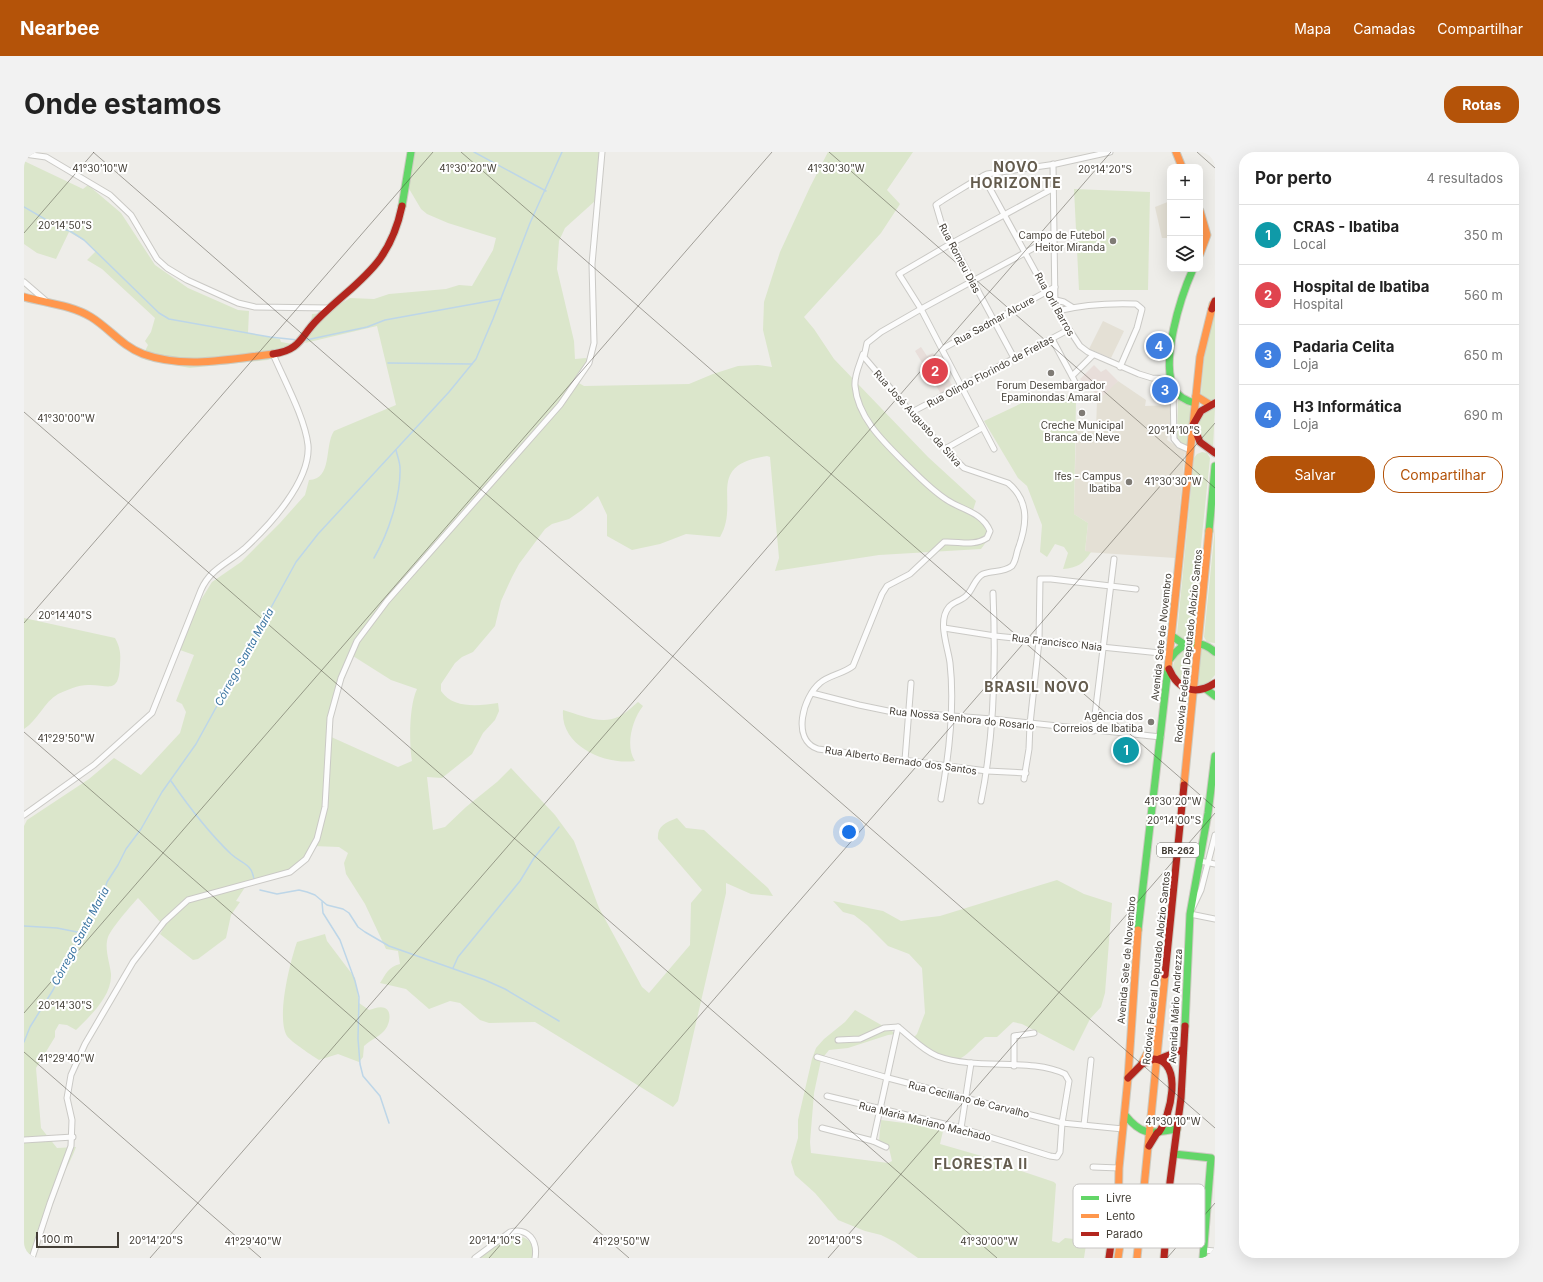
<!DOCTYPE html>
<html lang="pt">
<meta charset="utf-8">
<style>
body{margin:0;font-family:Inter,sans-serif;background:#f2f2f2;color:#222}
.controls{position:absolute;right:12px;top:12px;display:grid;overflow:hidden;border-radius:8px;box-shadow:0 4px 16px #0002}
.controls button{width:36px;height:36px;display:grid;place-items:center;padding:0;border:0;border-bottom:1px solid #e0e0e0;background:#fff;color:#222;font:20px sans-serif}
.scale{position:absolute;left:12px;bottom:10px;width:83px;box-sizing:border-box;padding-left:4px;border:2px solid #433e36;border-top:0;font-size:11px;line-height:14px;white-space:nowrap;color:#433e36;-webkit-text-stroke:3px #fff;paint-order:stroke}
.you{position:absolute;left:825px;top:680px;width:14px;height:14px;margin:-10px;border:3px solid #fff;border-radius:50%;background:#1a73e8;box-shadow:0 0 0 6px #1a73e833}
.badge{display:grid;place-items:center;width:26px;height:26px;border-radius:50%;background:#b45309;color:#fff;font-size:13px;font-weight:700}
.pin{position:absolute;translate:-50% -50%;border:2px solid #fff;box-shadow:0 1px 4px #0006}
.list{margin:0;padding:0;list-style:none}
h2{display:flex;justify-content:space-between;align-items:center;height:52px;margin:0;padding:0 16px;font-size:17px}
h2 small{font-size:13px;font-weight:400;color:#767676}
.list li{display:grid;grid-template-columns:26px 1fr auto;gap:12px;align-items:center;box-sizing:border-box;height:60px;padding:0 16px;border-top:1px solid #e0e0e0}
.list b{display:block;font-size:15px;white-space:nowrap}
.list p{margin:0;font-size:13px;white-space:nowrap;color:#767676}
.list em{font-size:13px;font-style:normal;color:#767676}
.actions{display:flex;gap:8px;padding:12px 16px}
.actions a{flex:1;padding:9px 0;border:1px solid #b45309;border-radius:16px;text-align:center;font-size:14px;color:#b45309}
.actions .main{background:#b45309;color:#fff}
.icon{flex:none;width:22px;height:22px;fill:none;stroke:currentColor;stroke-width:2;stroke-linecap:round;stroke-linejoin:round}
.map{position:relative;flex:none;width:1191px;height:1106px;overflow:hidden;border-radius:16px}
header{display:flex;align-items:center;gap:24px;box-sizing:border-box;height:56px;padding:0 20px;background:#b45309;color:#fff}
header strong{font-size:19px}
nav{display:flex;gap:22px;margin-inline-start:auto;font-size:14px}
.intro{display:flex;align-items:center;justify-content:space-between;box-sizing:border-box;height:96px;padding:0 24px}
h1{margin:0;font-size:28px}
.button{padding:10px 18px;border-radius:16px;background:#b45309;color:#fff;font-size:14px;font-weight:700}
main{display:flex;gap:24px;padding:0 24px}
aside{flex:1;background:#fff;border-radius:16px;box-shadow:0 4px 16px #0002}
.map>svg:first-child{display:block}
.education{fill:#e4e0d5}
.medical{fill:#e8deda}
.green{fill:#dbe6cb;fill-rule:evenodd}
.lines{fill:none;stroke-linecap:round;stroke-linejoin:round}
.stream{stroke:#bdd6e8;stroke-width:1.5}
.street-casing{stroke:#cac9c5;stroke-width:7}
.fast-casing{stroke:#cccac0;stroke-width:9}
.slow-casing{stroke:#cccac0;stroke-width:9}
.jam-casing{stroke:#cccac0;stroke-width:9}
.street{stroke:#fcfcfc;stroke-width:5}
.fast{stroke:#63d668;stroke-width:7}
.slow{stroke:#ff974d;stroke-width:7}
.jam{stroke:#b3261e;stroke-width:7}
.ticks{fill:none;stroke:#433e36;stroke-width:1;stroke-opacity:0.45}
.poi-dot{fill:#7f7b75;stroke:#fff;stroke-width:1.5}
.labels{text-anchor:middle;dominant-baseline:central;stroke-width:4;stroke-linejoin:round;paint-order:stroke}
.shield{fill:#fff;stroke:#7b7872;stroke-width:1}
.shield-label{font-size:9px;font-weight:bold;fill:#433e36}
.poi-label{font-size:10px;fill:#433e36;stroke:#fff;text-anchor:end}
.street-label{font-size:10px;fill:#433e36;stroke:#fff}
.water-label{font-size:11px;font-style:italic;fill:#3b75a2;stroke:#fff}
.district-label{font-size:14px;font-weight:bold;letter-spacing:1px;fill:#645c4e;stroke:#fff}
.key{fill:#fff;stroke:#c7c5c3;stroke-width:1}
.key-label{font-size:11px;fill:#433e36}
.ticks-label{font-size:10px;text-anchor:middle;fill:#433e36;stroke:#fff;stroke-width:4;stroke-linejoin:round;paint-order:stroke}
</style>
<header>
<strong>Nearbee</strong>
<nav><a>Mapa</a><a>Camadas</a><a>Compartilhar</a></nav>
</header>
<div class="intro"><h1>Onde estamos</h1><a class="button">Rotas</a></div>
<main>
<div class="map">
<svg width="1191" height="1106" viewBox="0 0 1191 1106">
<rect width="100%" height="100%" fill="#eeede9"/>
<g class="education">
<path d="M1146,49V86H1138L1131,55Z"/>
<path d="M1079,169L1100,179L1087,206L1065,197Z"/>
<path d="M1094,229L1122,248L1121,254L1146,253V273L1143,288L1161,299L1151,406L1061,400L1064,371L1050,362L1052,278L1072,279L1073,247Z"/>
</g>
<g class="medical">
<path d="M897,195L903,204L909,201L928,233L921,236L922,239L917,242L891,199Z"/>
<path d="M1070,213L1077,220L1082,217L1094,229L1077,246L1056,227Z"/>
</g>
<g class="green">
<path d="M391,0H580L573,42L571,49L541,76L535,89L533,117L550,189L551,207L562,206L564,208L553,230L560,234L665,232L689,222L714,214L734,213L748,215L739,178L740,150L756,100L786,35L804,0H889L863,38L876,52L857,81L780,165L790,177L810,207L904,305L952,349L949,358L968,382L957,397L855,403L751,419L755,406L746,305L743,304C679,313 717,350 696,385L662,382L636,392L608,398L583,384V363L574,344L558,358L545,367L528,372L521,377L495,412L488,425L477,449L471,474L449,500L438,505L431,511L417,532V539C429,557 455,554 474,551L475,559L471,568L459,581L448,602L418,626L403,625L409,678L421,675L442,655L473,630L487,616L531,663L550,689L575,756L618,835L625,841L666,793L667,751L678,738L634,687C633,674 641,671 653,666L662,676L680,678L744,736L749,744L727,742L702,731V741L654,949L649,955L511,870L465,871L456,868L436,851L426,849L405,857L382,837L356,831C362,822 364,815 376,812L374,799L362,797L341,752L322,722L320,711L324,701L315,695L289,694L281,707L270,716L225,729L212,749L216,750L207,763L202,786L174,807L169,808L136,782L138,779L136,777L139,773L114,746C106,755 89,774 84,785C80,797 86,811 87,822C88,844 67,863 52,878L43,873L35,872L31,879V885L12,916L17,976L33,996L52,995C46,1012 36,1026 29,1043C20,1063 16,1085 11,1106H0V674L3,668L65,627L90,606L117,623L156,581L162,560L158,552L152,549L170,503L156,498L175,451L188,430L217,410L256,371L281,343L285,328C309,327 300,294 310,279L372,253L353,174L281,191L286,180L288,162L301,161L326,146L350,147L365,142L422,137L435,133L448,134L469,98L472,86L424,71L403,62L397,57L384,35ZM329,504L367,528L393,537C385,554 385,591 388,609L374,615L305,584C310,556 317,530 329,504Z"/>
<path d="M0,9L59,37L64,33L97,61L131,113L164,136L214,158L225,159L224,181L256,187L257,190L268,192L270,196L244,208L166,216L122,208L118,205L124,193L121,189L127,180L131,166L78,117L63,108L72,99L61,89L45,80L32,107L13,101L0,92Z"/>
<path d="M1050,37L1126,40L1124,138H1055Z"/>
<path d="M1191,154V246L1186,249L1178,245L1177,242L1181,198Z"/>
<path d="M1039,241L1052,249L1050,362L1064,371L1061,399L1067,400C1059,412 1053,416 1039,417L1044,401L1040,395L1031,392L1023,405L1016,400L1018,373L1003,334L994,326L960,269L1017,242L1022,250Z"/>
<path d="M1154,247L1164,251L1168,259L1164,295L1155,290L1153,286Z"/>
<path d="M1191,255L1189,296C1168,288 1168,259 1191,255Z"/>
<path d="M1178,300L1183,301L1186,306L1168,481L1166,487L1161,489L1154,485L1153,482L1170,306L1173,302Z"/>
<path d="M1191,376V491L1183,490L1180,485Z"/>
<path d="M0,466L91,486C96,495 97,502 96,512C95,544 84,532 64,533C54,533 43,538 34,542C20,550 14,568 0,577Z"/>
<path d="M1170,493L1165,535C1140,526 1146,501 1170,493Z"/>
<path d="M1178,494L1188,500L1191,505V523L1184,531L1173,536Z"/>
<path d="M614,550L619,554C608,568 601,594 611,609C581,613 536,594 539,558C556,563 577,573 594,565C601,562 608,555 614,550Z"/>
<path d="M1033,728L1060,742L1088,751L1081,841L1077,855L1066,867L1050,899L998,872L989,870L973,885H961C953,891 946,901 937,906C924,915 897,898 887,888L893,882L901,861L898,816L885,802L864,794L843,773L830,763L819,760L809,749L859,759L877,769L891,767L916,764Z"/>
<path d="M301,782L303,789L331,826L335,851L345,858C350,857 355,854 361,856C369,860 365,874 360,879C355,885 346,888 340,894L339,905L335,910L314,902L295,908C290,905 266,889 263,884C252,866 266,810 273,790Z"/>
<path d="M831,858L873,882L864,883L824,896L805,898L797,908L790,941L786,990L787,1001L864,1011L868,1009L865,996L855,989L857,968L903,974L919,979L916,992L961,1005V1007L1030,1030L1032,1032L1028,1089L1035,1091L1041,1086L1059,1088L1062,1093L1060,1106H894L871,1090L857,1083L841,1079L814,1068L791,1041L771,1023L767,1010L774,986V968L788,907L792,896L800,887L821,870Z"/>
<path d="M491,1083C506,1086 510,1091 511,1106H453L474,1091Z"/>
</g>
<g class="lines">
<g class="stream">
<path d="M450,0L522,39"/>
<path d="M0,55L38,77L46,79L60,88L135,161L145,167L246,185L274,188"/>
<path d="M282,188L343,175L361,168L477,147"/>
<path d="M364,211L448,212"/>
<path d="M350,406C364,382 377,344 376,316C376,310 373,303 372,298"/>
<path d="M147,629C165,655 184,680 207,702C218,712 228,711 230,728"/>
<path d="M236,738L253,742L275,738L283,740L291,743L303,753L319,757L325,761L334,775L341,780L365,794L461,828L481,837L535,869"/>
<path d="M298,750L299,761L316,788L331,829L335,845L334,887L336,912L339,924L356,944L365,971"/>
<path d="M0,774L33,776L58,781"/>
<path d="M429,816L434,805L496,729L510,706L535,675"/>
<path d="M0,890L6,875L29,838L61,775L72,749L80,740L83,730L94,713L102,697L117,677L138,640L172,592L272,410L294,382L425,240L452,207L469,167L506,71L538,0"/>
</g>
<g class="street-casing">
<g id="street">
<path d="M0,2L22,5L86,43L107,63L133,107L143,116L163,128L214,151L231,155L306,156"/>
<path d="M1029,12L1031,154"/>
<path d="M959,24L1033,159L1056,194L1064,200L1115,222L1128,226L1147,227"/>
<path d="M0,130L22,149"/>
<path d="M1032,148L1040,150L1048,155"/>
<path d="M1033,159C1058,153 1085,151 1112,152L1118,157L1113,176L1096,215"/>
<path d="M1028,187L1048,224"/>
<path d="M918,197L1031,135"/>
<path d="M839,202C836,212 830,223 831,234C834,268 863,293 886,316C897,327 909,339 923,348C938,358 958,360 966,379L963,386C949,395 935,389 920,390L886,422L863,434L858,442L829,514C819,522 805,523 796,531C779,545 767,588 794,597L963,619L1002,621"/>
<path d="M990,206L917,70L912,53C915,50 958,24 963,22L1032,12L1086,0"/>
<path d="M1051,230L1048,224L1069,203"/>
<path d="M1149,238L1150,287L1155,293L1166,298"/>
<path d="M888,260L1044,178"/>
<path d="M921,297L958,276"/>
<path d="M970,297L897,157L875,122L928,91L1030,36"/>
<path d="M920,476L971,484L1146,502"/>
<path d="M788,541L835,553L864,559L968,567L1137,585"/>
<path d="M1069,579L1090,407"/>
<path d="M881,608L887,531"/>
<path d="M1000,627L1005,597L1006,572L1015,489L1016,427H1027L1112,437"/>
<path d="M917,647C925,603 931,555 926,511C924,495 913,469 925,455C930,449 938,449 943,443C949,437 951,426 959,422C969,418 979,421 988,414C992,409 992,403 994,397C1003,373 1006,349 984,331L940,316L902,278L840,205L843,191L857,180L897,157L1030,85"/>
<path d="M957,649C971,581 972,510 969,441"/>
<path d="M0,663L70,613L128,561L177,438C186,417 204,411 220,397C245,374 287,329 284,293C281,266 260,228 249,202"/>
<path d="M1176,709L1191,712"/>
<path d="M1168,757L1177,738L1191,683"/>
<path d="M1166,762L1191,767"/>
<path d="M793,905L864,926L1038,971L1099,977"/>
<path d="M990,914V884L1010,881"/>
<path d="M803,944L937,976L1026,1004L1033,1005L1036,1000L1038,971L1045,929L1041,922C1007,905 953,919 913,904C898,898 887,885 874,875L860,876L836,887L814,888"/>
<path d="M1060,973L1067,908"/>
<path d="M798,976L849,989L862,995"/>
<path d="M937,976L947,911"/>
<path d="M0,988L49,985"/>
<path d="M849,989L874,875"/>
<path d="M1069,1015L1095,1016"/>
<path d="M1179,1098L1191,1099"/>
<path d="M8,1106L26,1051L47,994L48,968L43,946L47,923L61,892L109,810L140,770L164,748L266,720L282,707L293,687L301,655L306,566L317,526L333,489L363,449L536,253L565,211L570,191L568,112L578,0"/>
<path d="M451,1106L486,1080C504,1075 514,1089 511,1106"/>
</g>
</g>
<g class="fast-casing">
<g id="fast">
<path d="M378,54L387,0"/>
<path d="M1169,117C1157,144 1135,211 1151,238C1155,246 1163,249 1171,251"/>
<path d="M1185,379L1191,314"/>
<path d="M1148,484L1161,493"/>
<path d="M1146,507C1158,489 1175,486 1191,500"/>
<path d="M1182,537L1191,544"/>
<path d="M1114,778L1144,516"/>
<path d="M1161,874L1166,762L1184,661L1191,604"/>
<path d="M1101,963C1119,985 1127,981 1153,977"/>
<path d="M1150,1002L1187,1006L1179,1106"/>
</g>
</g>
<g class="slow-casing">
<g id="slow">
<path d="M1152,0L1158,15"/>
<path d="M1176,59L1183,83L1176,102"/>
<path d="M0,145C22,151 47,153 67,165C85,176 98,194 119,202C160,217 207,207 249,202"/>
<path d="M1172,244L1185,252"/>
<path d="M1144,516L1176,205L1189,152"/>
<path d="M1160,633L1185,379"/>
<path d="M1118,911L1127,894L1130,877"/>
<path d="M1094,1106L1098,1080L1094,1067L1095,1016L1104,926L1114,778"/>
<path d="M1113,1106L1141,823"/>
</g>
</g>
<g class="jam-casing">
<g id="jam">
<path d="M1188,157L1191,149"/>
<path d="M249,202C277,198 276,185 293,168C333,128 365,116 378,54"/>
<path d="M1191,251L1177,259L1169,273L1176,290L1191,301"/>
<path d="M1145,517C1154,538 1172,544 1191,531"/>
<path d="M1141,823L1160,633"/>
<path d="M1135,907L1158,898"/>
<path d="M1104,926L1118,912L1130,907C1160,909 1146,965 1135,980"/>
<path d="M1125,994L1133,981"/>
<path d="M1085,1106L1089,1078L1094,1067"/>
<path d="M1140,1106L1146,1030L1157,946L1161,874"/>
</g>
</g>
<use href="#street" class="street"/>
<use href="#fast" class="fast"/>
<use href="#slow" class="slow"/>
<use href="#jam" class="jam"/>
</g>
<path class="ticks" d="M69,0L1191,976M437,0L1191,656M805,0L1191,336M1173,0L1191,16M0,81L70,0M0,260L973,1106M0,471L409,0M0,580L605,1106M0,861L748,0M0,900L237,1106M126,1106L1087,0M465,1106L1191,271M804,1106L1191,661M1143,1106L1191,1051"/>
<g class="poi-dot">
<circle cx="1089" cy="89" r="4"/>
<circle cx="1027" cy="221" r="4"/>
<circle cx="1058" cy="261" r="4"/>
<circle cx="1105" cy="330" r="4"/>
<circle cx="1127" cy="570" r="4"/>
</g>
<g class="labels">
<rect class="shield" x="1133" y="691" width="42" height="14" rx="3"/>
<g class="shield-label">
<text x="1154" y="698">BR-262</text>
</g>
<g class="poi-label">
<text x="1081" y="83">Campo de Futebol<tspan x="1081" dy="12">Heitor Miranda</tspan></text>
<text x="1027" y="233" text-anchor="middle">Forum Desembargador<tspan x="1027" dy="12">Epaminondas Amaral</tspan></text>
<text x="1058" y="273" text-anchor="middle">Creche Municipal<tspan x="1058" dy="12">Branca de Neve</tspan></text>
<text x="1097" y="324">Ifes - Campus<tspan x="1097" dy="12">Ibatiba</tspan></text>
<text x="1119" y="564">Agência dos<tspan x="1119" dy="12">Correios de Ibatiba</tspan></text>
</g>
<g class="street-label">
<text transform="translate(936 106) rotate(62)">Rua Romeu Dias</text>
<text transform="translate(1031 152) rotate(61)">Rua Orli Barros</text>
<text transform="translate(970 168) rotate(-29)">Rua Sadmar Alcure</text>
<text transform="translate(966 219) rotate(-28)">Rua Olindo Florindo de Freitas</text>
<text transform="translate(894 266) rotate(48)">Rua José Augusto da Silva</text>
<text transform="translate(1137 485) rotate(-84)">Avenida Sete de Novembro</text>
<text transform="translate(1033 490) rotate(6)">Rua Francisco Naia</text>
<text transform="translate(1164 494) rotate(-84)">Rodovia Federal Deputado Aloízio Santos</text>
<text transform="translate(938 566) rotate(6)">Rua Nossa Senhora do Rosario</text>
<text transform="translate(877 608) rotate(8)">Rua Alberto Bernado dos Santos</text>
<text transform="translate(1102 808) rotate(-85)">Avenida Sete de Novembro</text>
<text transform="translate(1132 816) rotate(-84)">Rodovia Federal Deputado Aloízio Santos</text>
<text transform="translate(1151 854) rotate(-87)">Avenida Mário Andrezza</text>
<text transform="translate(945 947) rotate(14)">Rua Ceciliano de Carvalho</text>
<text transform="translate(901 969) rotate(14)">Rua Maria Mariano Machado</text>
</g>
<g class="water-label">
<text transform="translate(220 505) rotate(-61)">Córrego Santa Maria</text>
<text transform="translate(56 784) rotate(-62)">Córrego Santa Maria</text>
</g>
<g class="district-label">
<text x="992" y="14">NOVO<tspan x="992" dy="16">HORIZONTE</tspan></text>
<text x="1013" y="534">BRASIL NOVO</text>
<text x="957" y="1011">FLORESTA II</text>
</g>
</g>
<rect x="1049" y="1032" width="132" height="64" rx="6" class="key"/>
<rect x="1057" y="1044" width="18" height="4" fill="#63d668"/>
<rect x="1057" y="1062" width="18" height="4" fill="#ff974d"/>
<rect x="1057" y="1080" width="18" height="4" fill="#b3261e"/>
<g class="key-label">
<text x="1082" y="1050">Livre</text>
<text x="1082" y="1068">Lento</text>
<text x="1082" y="1086">Parado</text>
</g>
<g class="ticks-label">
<text x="76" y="20">41°30'10"W</text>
<text x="444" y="20">41°30'20"W</text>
<text x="812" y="20">41°30'30"W</text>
<text x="1081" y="21">20°14'20"S</text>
<text x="41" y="77">20°14'50"S</text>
<text x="42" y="270">41°30'00"W</text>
<text x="1150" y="282">20°14'10"S</text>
<text x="1149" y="333">41°30'30"W</text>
<text x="41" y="467">20°14'40"S</text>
<text x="42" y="590">41°29'50"W</text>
<text x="1149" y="653">41°30'20"W</text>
<text x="1150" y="672">20°14'00"S</text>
<text x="41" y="857">20°14'30"S</text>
<text x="42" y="910">41°29'40"W</text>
<text x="1149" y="973">41°30'10"W</text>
<text x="132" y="1092">20°14'20"S</text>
<text x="471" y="1092">20°14'10"S</text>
<text x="811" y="1092">20°14'00"S</text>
<text x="229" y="1093">41°29'40"W</text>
<text x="597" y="1093">41°29'50"W</text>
<text x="965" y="1093">41°30'00"W</text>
</g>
</svg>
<div class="controls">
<button>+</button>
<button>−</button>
<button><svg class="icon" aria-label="layers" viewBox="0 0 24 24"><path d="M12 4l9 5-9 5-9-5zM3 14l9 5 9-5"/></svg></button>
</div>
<div class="scale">100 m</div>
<div class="you"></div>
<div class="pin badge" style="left:1102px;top:598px;background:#0f9aa8">1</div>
<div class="pin badge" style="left:911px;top:219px;background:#e0444e">2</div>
<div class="pin badge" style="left:1141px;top:238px;background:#3f7fe0">3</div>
<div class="pin badge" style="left:1135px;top:194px;background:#3f7fe0">4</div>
</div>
<aside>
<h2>Por perto<small>4 resultados</small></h2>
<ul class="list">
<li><span class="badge" style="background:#0f9aa8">1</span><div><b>CRAS - Ibatiba</b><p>Local</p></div><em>350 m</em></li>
<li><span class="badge" style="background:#e0444e">2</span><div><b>Hospital de Ibatiba</b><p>Hospital</p></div><em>560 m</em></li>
<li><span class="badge" style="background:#3f7fe0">3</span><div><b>Padaria Celita</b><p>Loja</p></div><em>650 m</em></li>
<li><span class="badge" style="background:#3f7fe0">4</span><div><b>H3 Informática</b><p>Loja</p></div><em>690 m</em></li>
</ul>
<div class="actions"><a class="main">Salvar</a><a>Compartilhar</a></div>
</aside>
</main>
